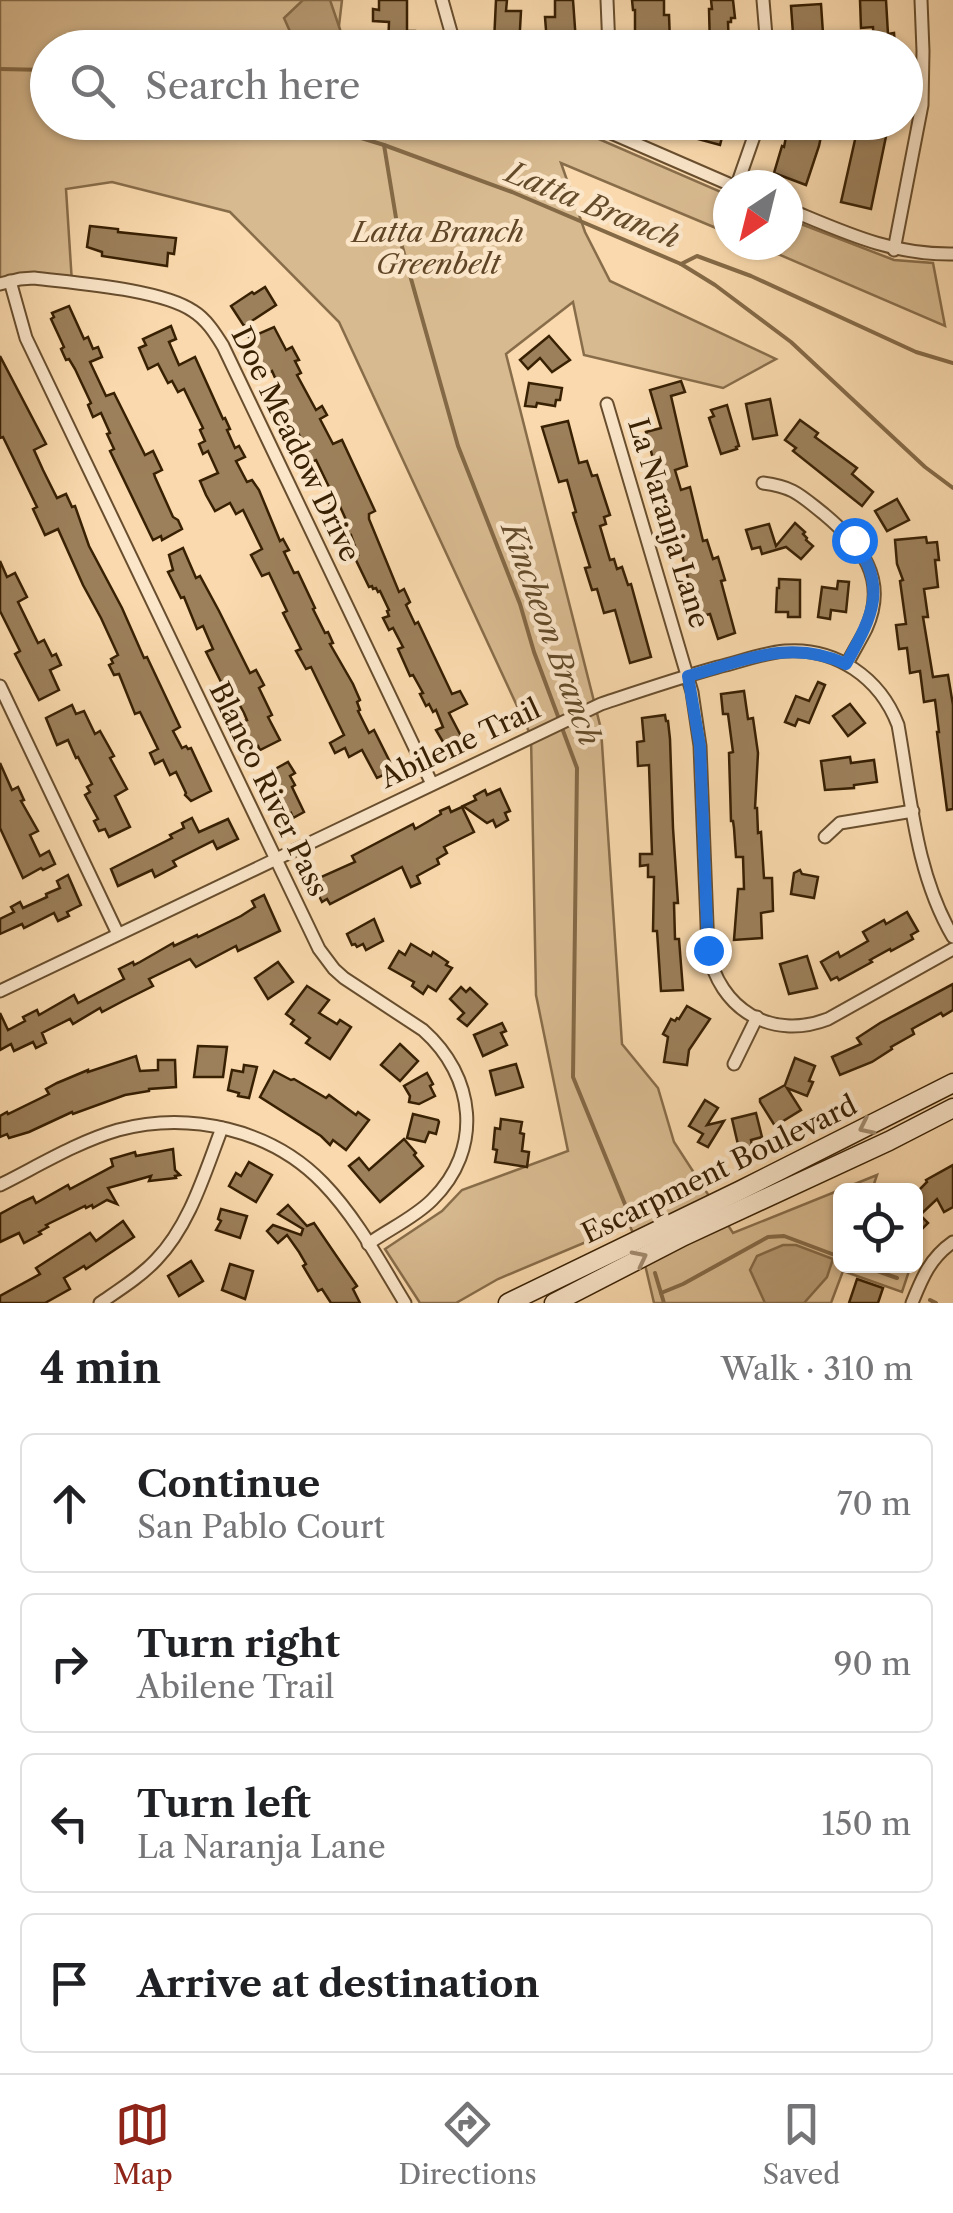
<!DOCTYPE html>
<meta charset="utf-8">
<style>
body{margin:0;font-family:"Libre Caslon Text",serif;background:#f2f2f2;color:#202124}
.controls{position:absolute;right:30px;bottom:30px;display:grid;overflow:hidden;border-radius:15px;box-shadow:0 2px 8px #0004}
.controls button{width:90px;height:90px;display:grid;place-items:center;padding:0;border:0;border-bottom:2px solid #e0e0e0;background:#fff;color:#202124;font:50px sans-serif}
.compass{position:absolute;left:713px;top:170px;width:90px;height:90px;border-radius:50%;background:#fff;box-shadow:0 2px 8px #0004;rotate:215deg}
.stop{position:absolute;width:30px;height:30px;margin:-22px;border:8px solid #1a73e8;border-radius:50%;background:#fff}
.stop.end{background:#1a73e8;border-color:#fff;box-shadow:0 2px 10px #0008}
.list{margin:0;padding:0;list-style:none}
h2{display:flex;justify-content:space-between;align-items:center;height:130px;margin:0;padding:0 40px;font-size:42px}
h2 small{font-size:32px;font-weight:400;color:#757577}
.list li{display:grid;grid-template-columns:65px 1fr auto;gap:30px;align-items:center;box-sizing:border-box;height:140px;margin:0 20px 20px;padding:0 20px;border:2px solid #e0e0e0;border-radius:15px}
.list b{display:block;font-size:38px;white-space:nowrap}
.list p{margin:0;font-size:32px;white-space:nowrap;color:#757577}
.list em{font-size:32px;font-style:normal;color:#757577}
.icon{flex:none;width:55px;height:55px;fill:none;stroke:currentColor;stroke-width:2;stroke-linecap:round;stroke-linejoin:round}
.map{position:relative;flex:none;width:953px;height:1303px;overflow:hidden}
.search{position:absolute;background:#fff;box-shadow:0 2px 8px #0004;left:30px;right:30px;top:30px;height:110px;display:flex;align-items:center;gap:25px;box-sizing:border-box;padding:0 35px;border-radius:55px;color:#757577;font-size:38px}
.sheet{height:770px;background:#fff}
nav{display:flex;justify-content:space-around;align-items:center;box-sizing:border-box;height:140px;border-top:2px solid #e0e0e0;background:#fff;font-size:28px;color:#757577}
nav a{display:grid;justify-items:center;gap:5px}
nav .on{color:#8f2418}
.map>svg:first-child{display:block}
.green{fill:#d8ba90;stroke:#886d4a;stroke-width:2.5}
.water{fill:#b79a73;stroke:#846946;stroke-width:2.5}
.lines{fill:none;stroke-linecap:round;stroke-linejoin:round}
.stream{stroke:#846946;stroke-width:4}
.building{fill:#9c805b;stroke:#382003;stroke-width:2.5}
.street-casing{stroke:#684e2e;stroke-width:15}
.secondary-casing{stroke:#382003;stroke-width:21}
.street{stroke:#fbe6ca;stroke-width:11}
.secondary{stroke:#fbe6ca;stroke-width:18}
.oneway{stroke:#a38d70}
.route{stroke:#1a73e8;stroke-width:12}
.labels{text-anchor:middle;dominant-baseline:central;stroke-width:9;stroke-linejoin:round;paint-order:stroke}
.park-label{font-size:28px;font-style:italic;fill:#604626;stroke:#fbe6ca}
.street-label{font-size:28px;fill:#382003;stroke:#fbe6ca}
.water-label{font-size:30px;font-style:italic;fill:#644b2a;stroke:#fbe6ca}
</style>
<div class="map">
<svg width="953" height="1303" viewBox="0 0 953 1303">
<rect width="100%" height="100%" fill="#f9d9ad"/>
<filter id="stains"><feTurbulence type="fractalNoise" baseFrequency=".002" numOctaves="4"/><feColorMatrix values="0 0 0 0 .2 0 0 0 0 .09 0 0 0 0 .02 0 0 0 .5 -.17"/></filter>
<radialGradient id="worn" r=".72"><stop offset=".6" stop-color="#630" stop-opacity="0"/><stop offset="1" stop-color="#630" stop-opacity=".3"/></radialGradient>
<g class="green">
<path d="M0,0H342L337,43L344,47L48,48V122L562,123L728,195V233L561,163L585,232L610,281L776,359L723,388L584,355L573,302L506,354L601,729L622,1044L658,1088L674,1142L733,1233L877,1175L872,1190H840V1266H895L909,1271L902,1292L843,1271L831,1303H654L643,1256L629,1224L498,1279L456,1303H420L385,1249L442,1211L462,1190L568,1151L536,995L531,736L339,322L230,212L112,182L66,189L72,283L34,278L0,284Z"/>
<path d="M788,219L894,260L933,263L945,326L757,245H788Z"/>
</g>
<g class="water">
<path d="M303,0H330L346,47H297L284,18Z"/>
<path d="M783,1245H796L833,1259L827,1277L804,1303H765L750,1270L757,1256Z"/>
</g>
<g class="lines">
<g class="stream">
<path d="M0,69L48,70"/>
<path d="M309,122L384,145L399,236L458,446L520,604L534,652L559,719"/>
<path d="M384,145L512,192L681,264L715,285L791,342L925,467L953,488"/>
<path d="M681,264L697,256L751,276L916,352L953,363"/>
<path d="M562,728L577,768L573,1077L631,1219"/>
<path d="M863,1266L897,1278"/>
<path d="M655,1273L664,1303"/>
<path d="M661,1293L683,1284L768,1237L784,1236L840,1257"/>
<path d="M930,1300L936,1303"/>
</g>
</g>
<g class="building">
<path d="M379,0H407V31H415V43L412,44V48H388L389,22L373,21V9L379,10Z"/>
<path d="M496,0H507L506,11H521L519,47H506V42H494Z"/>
<path d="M555,0H573L576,42L547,43L545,17H555Z"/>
<path d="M632,0H664V15H669L670,42L635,44V10H633Z"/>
<path d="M711,0H733L735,18H731V22H728L729,48H710L709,9H712Z"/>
<path d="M860,0H886L888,34L894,33L895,46L874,48L873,27L861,28Z"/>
<path d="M821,4L824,48H794L791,6Z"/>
<path d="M695,122H726L720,145L691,137Z"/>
<path d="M789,122H824L819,146L806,185L774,173L782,146L784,147Z"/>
<path d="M859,122H889L871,209L841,202Z"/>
<path d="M90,226L118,229V232L176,238L174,254L168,253L167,266L102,256V252L87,247Z"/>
<path d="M265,287L276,305L244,326L231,306L252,292L254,294Z"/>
<path d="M69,306L84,339L88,337L93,349L98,347L102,357L90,362L106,396L114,393L145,455L153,451L162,470L154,474L155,477L173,517L178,520L182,529L162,540L161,536L153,540L150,534L110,451L114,449L107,434L110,433L101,413L93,417L88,405L91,403L75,369L69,359L66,360L61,349L64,347L51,319L54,317L52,313Z"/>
<path d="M171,326L176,339L169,342L179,365L195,357L223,419L225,418L230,429L227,430L235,448L239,446L245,457L236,461L247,482L252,480L259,490L280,541L283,539L289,550L284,552L294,573L298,572L315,608L313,609L325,633L328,632L333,643L330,644L353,684L360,700L357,702L360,710L358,711L369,733L374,730L390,762L388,763L390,766L385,768L388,773L377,778L362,750L349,757L345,748L335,753L330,743L344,735L311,667L306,669L296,651L301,649L283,613L287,611L269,573L262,576L251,555L262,549L243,510L236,514L230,503L215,511L206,495L200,481L218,473L208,451L203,454L199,444L205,441L200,430L203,428L184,389L178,392L172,381L168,383L158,364L148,369L139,348L146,345L143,339Z"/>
<path d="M274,327L285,348L286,350L292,347L299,360L295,361L301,373L297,375L316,410L322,406L327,415L320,419L333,444L342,440L363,485L375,511L369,514V519L399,592L404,589L410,602L406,605L415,624L418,622L452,694L460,691L467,704L449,713L462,738L446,747L436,730L443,727L436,710L433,712L429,704L426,706L420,694L423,693L413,675L410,676L398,649L403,647L393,628L389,630L383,618L389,616L387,611L389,610L380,591L378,592L376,588L373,589L372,586L369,587L354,556L358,555L351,535L345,538L339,526L347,522L338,502L331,506L324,494L331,491L316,460L309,463L303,451L307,449L297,431L295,433L276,394L281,391L272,371L266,374L249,338Z"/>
<path d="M549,336L570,360L552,372L540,358L528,369L520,360Z"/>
<path d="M0,356L46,444L34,450L43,470L57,498L66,494L72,507L75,506L89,546L122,608L144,658L147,657L180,727L173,731L182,748L186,746L188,749L191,748L211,791L191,801L185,795L186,793L176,772L170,775L163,760L155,764L150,753L158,749L140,712L135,714L119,674L114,675L109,665L113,663L111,659L118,655L101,618L83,585L58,529L45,535L33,509L37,507L3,437L0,438Z"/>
<path d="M681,381L685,392L671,396L687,466L675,470L681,490L690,487L703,541L707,540L713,559L718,557L725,580L721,581L735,633L718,639L710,614L698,617L681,551L675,535L669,504L661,481L659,482L646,432L661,428L650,390Z"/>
<path d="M529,383L562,388L560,400H556L555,406L537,403L536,407L525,406Z"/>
<path d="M770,399L777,435L753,439L746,404Z"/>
<path d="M727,405L739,446L736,447L737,449L721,454L709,418L714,416L711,410Z"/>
<path d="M800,420L818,433L815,437L857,468L852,474L873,492L862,506L793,451L796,448L785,440Z"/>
<path d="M568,421L579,463L587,461L592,476L597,475L610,515L604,517L606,524L600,526L610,560L614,559L617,569L622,567L628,585L631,584L651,657L630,663L615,610L604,613L597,589L592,590L585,568L590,567L573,513L576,512L567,480L559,482L542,427Z"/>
<path d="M897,499L909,520L887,531L875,511Z"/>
<path d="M795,523L805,532L803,534L807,538L806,540L813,546L801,559L786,547L762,554L760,547L752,549L746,530L769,524L776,546Z"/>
<path d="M926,537L927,543L937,542L939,560H935L938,587L924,589L928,617H923L933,677L948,675L953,705V809L947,810L937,732H939L935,700L924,702L920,671L910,673L907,648L899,649L896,625L906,624L900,581L903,580L897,564L895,540Z"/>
<path d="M183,548L196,578L200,576L219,611L250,673L256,670L264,685L259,688L272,715L268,717L280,740L260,750L258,746L254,748L246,735L240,723L247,720L244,713L231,689L226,692L206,652L213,649L203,626L197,629L184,597L181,598L168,572L173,570L169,555Z"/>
<path d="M0,561L7,577L15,573L27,597L18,602L38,643L44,640L52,656L56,654L61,665L50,670L59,690L39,700L15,654L20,651L0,611Z"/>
<path d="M779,579L800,580V617H788V612H776L777,588H779Z"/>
<path d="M838,581L849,582L846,612L831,610L830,619L818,617L822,587L837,589Z"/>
<path d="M818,682L825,685L809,723L798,719L795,726L785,722L796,696L809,701Z"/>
<path d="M744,691L748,719L753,718L758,753L755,808H757L758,833L761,832L764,878H772L773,911L761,913L762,938L734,940L738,889H744L743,857H736L734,828L733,821H731L729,753L733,752L728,714H723L721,694Z"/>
<path d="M850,704L865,723L848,736L833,716Z"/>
<path d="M72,705L76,714L84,711L95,734L100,731L114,756L110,758L127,789L115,796L130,827L109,837L105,829L99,831L94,821L98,819L85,795L90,792L87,787L92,784L78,757L76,758L68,740L57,745L46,718Z"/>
<path d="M665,715L666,721H668L670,739L673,828L678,903H674L675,939H679L683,990L661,991L657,931H653L654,877H648V865L640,866V854H652L649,765L638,766L637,742L644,741L642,718Z"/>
<path d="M850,757L851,763L874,760L877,782L854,785V788L825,790L821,761Z"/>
<path d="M288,762L295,773L290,776L295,785L292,787L304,812L293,818L291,813L288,815L285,812L271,783L278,779L275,769Z"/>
<path d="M0,763L12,790L18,787L24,800L21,801L38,831L30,835L40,856L49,851L55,864L43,870L41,868L23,878L0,828Z"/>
<path d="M500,789L510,811L505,813L508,820L496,827L493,820L487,823L463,806L476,800L474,796L485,790L487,795Z"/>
<path d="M449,807L451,812L462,807L474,832L444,847L447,853L437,859L439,864L417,876L420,883L411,887L402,867L330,904L327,899L322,902L312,881L355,862L352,856L413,824L415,829L441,814L440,811Z"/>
<path d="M192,818L199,832L228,819L238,839L217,849L213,841L173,861L176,866L155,877L152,870L118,886L111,869L172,838L170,835L184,828L182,823Z"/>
<path d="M800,870L802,874L818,877L814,898L791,894L794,873Z"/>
<path d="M68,875L81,905L67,912L69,916L58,921L54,913L24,928L22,924L0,934V919L14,912L11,907L20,902L23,908L47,897L46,894L60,888L57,881Z"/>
<path d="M264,895L280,931L238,951L236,946L196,967L190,959L149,979L153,986L123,1001L102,1012L100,1008L73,1024L70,1019L42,1033L46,1043L36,1048L33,1042L14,1051L11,1044L0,1050V1013L8,1030L25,1021L23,1017L37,1010L39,1015L74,995L78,1003L124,979L119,969L133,962L134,965L140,962L173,943L174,946L197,935L198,937L241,916L255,907L252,901Z"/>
<path d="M907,912L918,931L911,935L913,939L891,951L890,949L870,960L872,962L839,980L837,977L831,980L821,962L838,952L840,957L868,941L863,932L884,920L886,924Z"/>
<path d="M374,919L383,941L366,950L363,944L357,947L355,944L352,945L347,934Z"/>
<path d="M411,944L431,956L433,952L448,962L446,965L452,968L436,991L428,986L423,994L412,986L414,982L389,968L399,951L405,955Z"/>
<path d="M807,956L817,988L789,994L780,964Z"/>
<path d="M278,962L293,982L268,999L255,978Z"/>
<path d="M953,984V1010L943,1016L941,1013L912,1029L914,1034L891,1047L892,1049L872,1062L840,1075L832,1057L861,1044L857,1038L880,1023Z"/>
<path d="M307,986L329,1000L319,1013L337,1024L340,1020L351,1027L330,1059L306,1043L310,1038L291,1024L294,1020L286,1014Z"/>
<path d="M461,987L466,992L470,988L487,1004L467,1026L458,1019L464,1013L450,999Z"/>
<path d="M687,1006L710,1019L689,1050L687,1065L664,1062L668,1037L663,1034L671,1019L675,1021L677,1018L679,1019Z"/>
<path d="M502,1023L506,1031L501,1033L507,1045L483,1056L474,1035Z"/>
<path d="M400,1044L418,1061L400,1081L381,1065Z"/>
<path d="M198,1046L227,1047L223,1077H194Z"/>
<path d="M136,1056L140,1071L158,1070V1060H175L176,1087L149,1089V1091L125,1095L73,1114L72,1112L29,1132L9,1138L7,1134L0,1137V1116L7,1112L8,1114L49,1094L46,1089L57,1083L88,1070V1072Z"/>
<path d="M795,1058L815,1066L809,1081L813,1082L807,1096L787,1088L801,1110L775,1126L760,1102V1099L785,1085Z"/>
<path d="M516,1064L523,1087L496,1095L490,1071Z"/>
<path d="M244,1065L257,1067L249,1098L238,1096L239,1093L228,1090L232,1070L243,1072Z"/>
<path d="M274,1071L291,1080L294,1079L326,1098L329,1095L356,1115L358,1112L369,1120L346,1150L333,1140L330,1145L321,1136L260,1097Z"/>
<path d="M427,1073L433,1084L430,1086L435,1096L419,1104L409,1102L410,1096L404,1086Z"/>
<path d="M705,1100L718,1108L707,1125L724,1121L708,1147L698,1142L703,1134L689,1126Z"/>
<path d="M756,1113L762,1137L751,1140L752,1146L739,1149L732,1119Z"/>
<path d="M413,1114L438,1120L439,1122L436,1134L429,1132L425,1142L407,1138Z"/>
<path d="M501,1119L522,1122L520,1133L524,1134L522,1151L529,1152L527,1167L495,1162L497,1150L493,1149L495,1128L500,1129Z"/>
<path d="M404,1139L416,1153L414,1155L423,1166L380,1202L349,1166L359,1158L369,1170Z"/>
<path d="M173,1149L175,1170L180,1175L175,1176L176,1178L149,1181L151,1176L108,1188L117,1204L107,1200L93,1208L92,1205L86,1208L85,1206L46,1225L48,1227L39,1232L41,1234L24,1243L19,1233L0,1242V1214L22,1202L33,1197L36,1203L68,1185L70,1189L113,1166L111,1159L135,1152L136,1156Z"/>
<path d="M249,1162L272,1175L256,1202L229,1186L236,1173L241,1176Z"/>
<path d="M953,1165V1207L944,1212L937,1199L920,1215L928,1223L916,1235V1193L927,1182L926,1180Z"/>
<path d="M288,1205L307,1226L314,1223L357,1286L353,1289L360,1303H331L322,1289L318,1291L303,1266L306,1264L299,1252L287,1235L278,1243L267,1231L273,1225L301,1235L303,1229L278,1214Z"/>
<path d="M221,1209L247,1216L240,1238L216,1230L221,1221L218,1219Z"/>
<path d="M123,1221L134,1237L86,1269L84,1266L64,1278L70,1289L45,1303H0V1296L40,1274L36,1268L90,1233L96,1241Z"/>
<path d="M191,1261L203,1281L179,1296L168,1276Z"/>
<path d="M230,1264L253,1271L245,1299L222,1290Z"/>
<path d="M857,1279L883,1288L878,1303H849Z"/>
</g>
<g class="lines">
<g class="street-casing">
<g id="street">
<path d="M442,0L451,32L459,48"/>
<path d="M607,0L609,48"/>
<path d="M763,0L767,48"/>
<path d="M586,122L731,185"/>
<path d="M737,185L759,122"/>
<path d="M788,209C844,232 891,255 953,254"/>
<path d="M894,250L922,105L923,51L921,0"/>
<path d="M10,281L26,338L319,949L334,969L344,978L423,1030C475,1076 484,1149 432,1200C414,1218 389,1229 368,1244"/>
<path d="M0,284L20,279L34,278C74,283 161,289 193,311C206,319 215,333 223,346L432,784"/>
<path d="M607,404L692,692L700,746L708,950C719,1009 771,1041 828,1019L953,949"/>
<path d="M763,483C794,487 800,495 824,514C861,545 889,579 866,629C860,641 853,652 847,664"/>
<path d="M0,686L118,934"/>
<path d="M825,837L840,823L913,811"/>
<path d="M0,991L601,704C640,691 678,678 718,667C740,662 762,653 785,651C836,647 880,678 898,725C911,797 915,872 953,937"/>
<path d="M734,1064L757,1017"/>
<path d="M0,1185C38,1166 77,1142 118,1130C189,1111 271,1129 323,1183C356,1217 380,1262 405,1303"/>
<path d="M100,1303C119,1290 140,1277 156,1260C190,1225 205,1172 222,1128"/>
<path d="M912,1303C922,1278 930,1258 953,1242"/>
</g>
</g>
<g class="secondary-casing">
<g id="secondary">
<path d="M508,1303L741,1190L953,1083"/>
<path d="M554,1303L684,1236L889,1141L953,1108"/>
</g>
</g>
<use href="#street" class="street"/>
<use href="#secondary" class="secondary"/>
</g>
<defs><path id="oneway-chevron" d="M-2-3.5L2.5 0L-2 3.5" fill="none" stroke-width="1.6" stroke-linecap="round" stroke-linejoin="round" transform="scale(2.5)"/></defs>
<g class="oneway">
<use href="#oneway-chevron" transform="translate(866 1127) rotate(154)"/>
<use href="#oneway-chevron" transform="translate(640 1258) rotate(-27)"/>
</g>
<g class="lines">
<path class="route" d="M708,950L700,746L688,676C744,661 790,638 846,664C871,618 889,589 854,540"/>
</g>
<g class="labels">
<g class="park-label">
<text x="438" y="232">Latta Branch<tspan x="438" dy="32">Greenbelt</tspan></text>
</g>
<g class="street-label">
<text transform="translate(296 444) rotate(64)">Doe Meadow Drive</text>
<text transform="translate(669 523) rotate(73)">La Naranja Lane</text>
<text transform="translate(460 743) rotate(-25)">Abilene Trail</text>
<text transform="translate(269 789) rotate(64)">Blanco River Pass</text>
<text transform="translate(719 1169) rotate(-26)">Escarpment Boulevard</text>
</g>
<g class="water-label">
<text transform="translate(593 205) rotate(22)">Latta Branch</text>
<text transform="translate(551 634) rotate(70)">Kincheon Branch</text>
</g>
</g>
<rect width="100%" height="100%" filter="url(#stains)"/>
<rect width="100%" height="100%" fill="url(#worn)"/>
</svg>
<div class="controls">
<button><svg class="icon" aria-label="locate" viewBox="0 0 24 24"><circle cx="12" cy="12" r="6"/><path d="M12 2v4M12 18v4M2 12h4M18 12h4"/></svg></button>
</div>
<svg class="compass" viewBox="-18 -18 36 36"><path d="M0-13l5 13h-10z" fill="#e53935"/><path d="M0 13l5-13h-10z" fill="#757577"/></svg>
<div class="stop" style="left:854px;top:540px"></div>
<div class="stop end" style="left:708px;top:950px"></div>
<div class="search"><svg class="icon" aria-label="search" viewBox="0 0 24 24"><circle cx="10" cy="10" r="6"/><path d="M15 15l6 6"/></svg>Search here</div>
</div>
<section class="sheet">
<h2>4 min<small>Walk · 310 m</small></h2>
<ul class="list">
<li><svg class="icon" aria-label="ahead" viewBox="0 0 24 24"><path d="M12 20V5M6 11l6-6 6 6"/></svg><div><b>Continue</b><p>San Pablo Court</p></div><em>70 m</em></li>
<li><svg class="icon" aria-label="right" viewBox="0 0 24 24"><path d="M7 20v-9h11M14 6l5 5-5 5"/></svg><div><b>Turn right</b><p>Abilene Trail</p></div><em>90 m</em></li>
<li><svg class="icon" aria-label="left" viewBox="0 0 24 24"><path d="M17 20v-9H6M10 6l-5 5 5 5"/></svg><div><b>Turn left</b><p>La Naranja Lane</p></div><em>150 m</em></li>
<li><svg class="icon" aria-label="arrive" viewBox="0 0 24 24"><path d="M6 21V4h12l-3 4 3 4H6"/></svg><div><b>Arrive at destination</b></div></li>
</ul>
</section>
<nav>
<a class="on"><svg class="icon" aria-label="map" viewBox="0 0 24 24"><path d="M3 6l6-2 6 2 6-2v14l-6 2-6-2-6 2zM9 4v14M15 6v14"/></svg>Map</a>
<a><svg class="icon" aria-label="directions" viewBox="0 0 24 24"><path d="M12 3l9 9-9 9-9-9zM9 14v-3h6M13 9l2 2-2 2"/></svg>Directions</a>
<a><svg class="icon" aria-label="saved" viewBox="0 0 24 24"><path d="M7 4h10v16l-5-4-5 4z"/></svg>Saved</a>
</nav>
